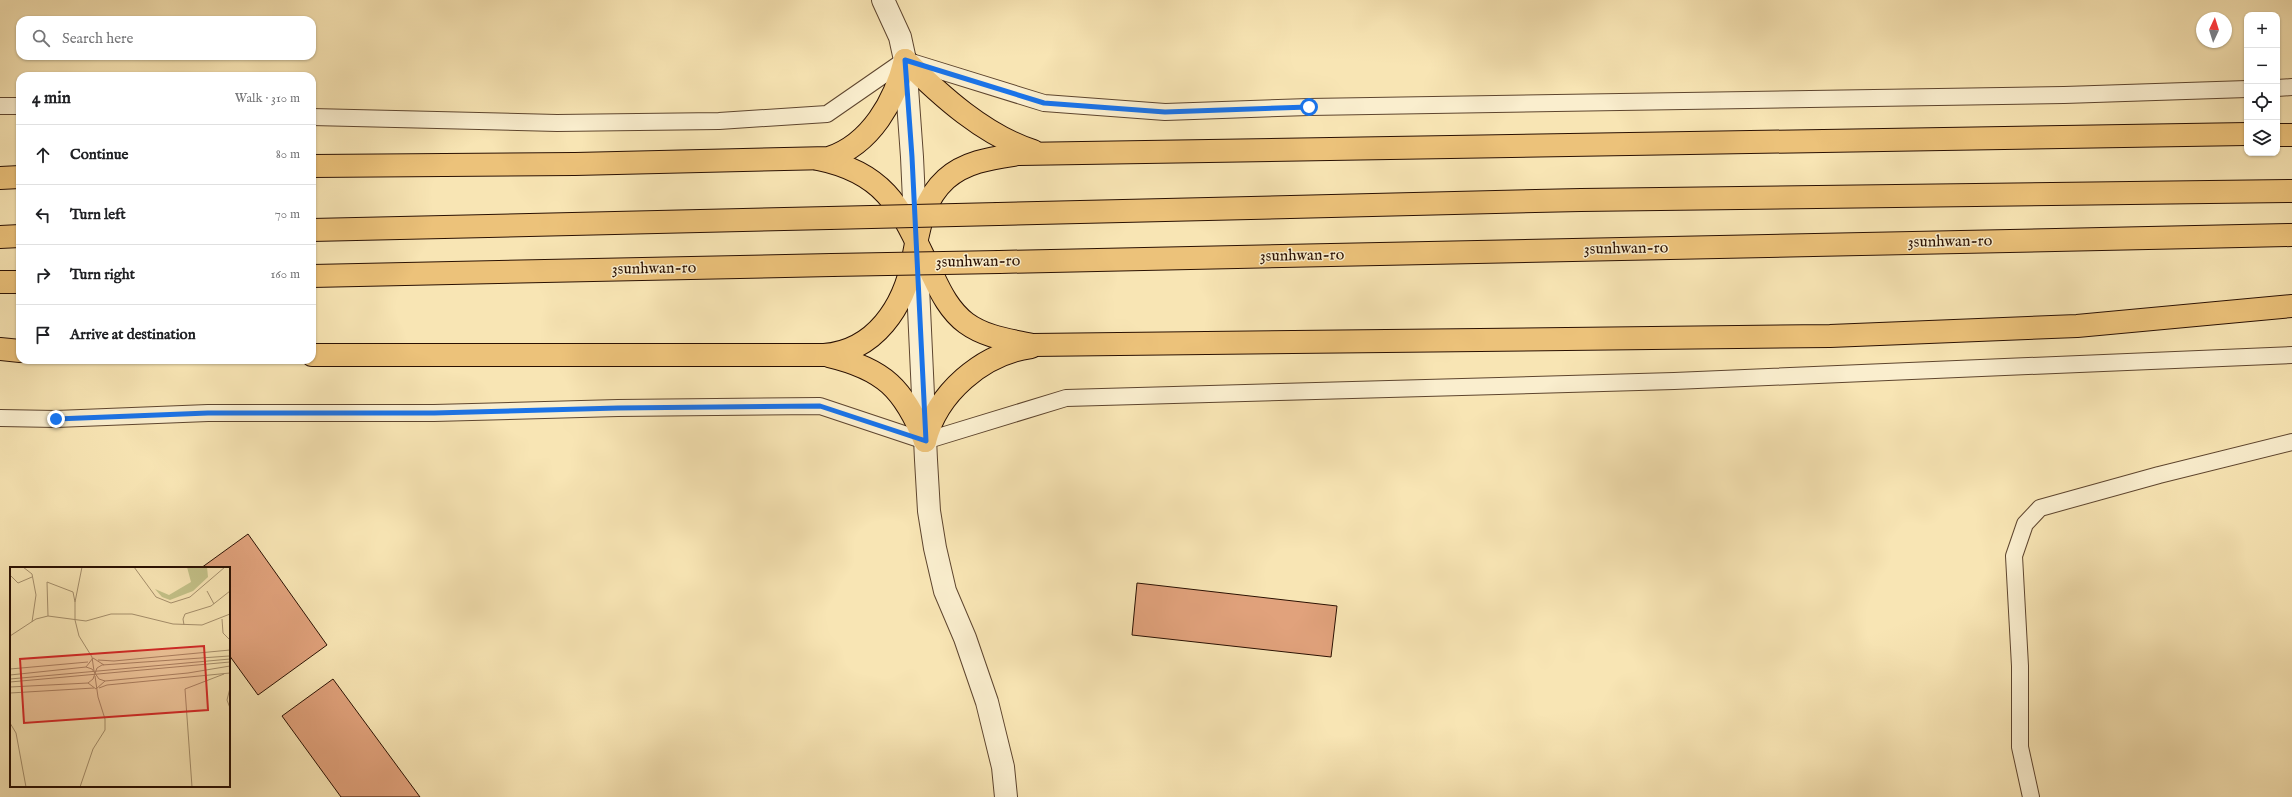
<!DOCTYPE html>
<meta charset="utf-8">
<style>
body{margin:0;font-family:"IM FELL English",serif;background:#f6f6f6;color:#202124}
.controls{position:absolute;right:12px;top:12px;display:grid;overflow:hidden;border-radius:8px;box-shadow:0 1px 3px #0004}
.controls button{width:36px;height:36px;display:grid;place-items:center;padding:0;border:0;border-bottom:1px solid #e0e0e0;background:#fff;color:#202124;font:20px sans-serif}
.compass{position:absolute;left:2196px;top:12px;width:36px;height:36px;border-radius:50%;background:#fff;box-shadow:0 1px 3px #0004;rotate:4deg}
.stop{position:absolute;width:12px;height:12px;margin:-9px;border:3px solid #1a73e8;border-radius:50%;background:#fff}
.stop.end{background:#1a73e8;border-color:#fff;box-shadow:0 1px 4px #0008}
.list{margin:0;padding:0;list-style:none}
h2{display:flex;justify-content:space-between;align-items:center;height:52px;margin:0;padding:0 16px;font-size:17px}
h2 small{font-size:13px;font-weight:400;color:#757577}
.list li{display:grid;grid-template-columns:26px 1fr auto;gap:12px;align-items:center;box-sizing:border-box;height:60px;padding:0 16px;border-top:1px solid #e0e0e0}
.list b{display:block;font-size:15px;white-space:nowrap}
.list em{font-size:13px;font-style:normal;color:#757577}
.icon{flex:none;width:22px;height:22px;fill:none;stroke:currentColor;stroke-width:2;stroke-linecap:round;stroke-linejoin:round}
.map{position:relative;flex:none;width:2292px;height:797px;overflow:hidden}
.search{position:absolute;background:#fff;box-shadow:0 1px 3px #0004;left:16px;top:16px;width:300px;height:44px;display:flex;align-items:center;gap:10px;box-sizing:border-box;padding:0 14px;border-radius:12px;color:#757577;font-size:15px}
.panel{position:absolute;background:#fff;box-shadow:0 1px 3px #0004;left:16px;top:72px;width:300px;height:292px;border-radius:12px}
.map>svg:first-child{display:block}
.building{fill:#e1a27c;stroke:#2a1002}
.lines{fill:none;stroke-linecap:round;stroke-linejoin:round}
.lane-casing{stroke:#5e452e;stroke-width:18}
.street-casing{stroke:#5e452e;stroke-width:24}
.highway-casing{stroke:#2a1002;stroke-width:24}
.lane{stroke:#faeece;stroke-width:16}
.street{stroke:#faeece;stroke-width:22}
.highway{stroke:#ecc27a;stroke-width:22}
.highway-bridge-casing{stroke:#2a1002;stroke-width:24;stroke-linecap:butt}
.highway-bridge{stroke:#ecc27a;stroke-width:22}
.route{stroke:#1a73e8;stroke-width:5}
.labels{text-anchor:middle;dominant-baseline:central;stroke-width:3;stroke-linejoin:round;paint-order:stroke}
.street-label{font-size:16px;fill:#2a1002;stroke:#faeece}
.inset-road{fill:none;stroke:#a6906d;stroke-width:1}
.view{fill:#d62828;fill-opacity:0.15;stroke:#d62828;stroke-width:2}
.inset-edge{fill:none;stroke:#2a1002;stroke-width:2}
</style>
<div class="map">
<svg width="2292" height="797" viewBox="0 0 2292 797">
<rect width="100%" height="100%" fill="#f8e5b4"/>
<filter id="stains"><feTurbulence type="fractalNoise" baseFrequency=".005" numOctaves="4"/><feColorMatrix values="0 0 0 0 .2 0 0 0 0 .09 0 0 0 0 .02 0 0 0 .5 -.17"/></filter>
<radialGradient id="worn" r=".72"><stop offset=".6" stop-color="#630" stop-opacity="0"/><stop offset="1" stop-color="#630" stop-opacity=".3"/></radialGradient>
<g class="building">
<path d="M248,534L327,645L258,695L229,655V568H201Z"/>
<path d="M1137,583L1337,606L1331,657L1132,635Z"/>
<path d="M333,679L420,797H341L282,716Z"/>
</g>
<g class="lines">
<g class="lane-casing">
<g id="lane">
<path d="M2277,88L2292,87"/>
<path d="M0,106H20"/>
<path d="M312,117L557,123L719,121L827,114L905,60L1044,103L1165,112L1309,107L2064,95L2247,89"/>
<path d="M0,418L56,419L208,413H434L618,408L820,406L925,441L1066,398L1674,381L2292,355"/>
<path d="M2031,797L2020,747V666L2014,556L2025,524L2040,508L2159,475L2292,442"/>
</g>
</g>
<g class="street-casing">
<path id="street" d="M883,0L900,37L905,60L912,157L926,460L929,511L935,548L945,591L965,638L987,702L1003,767L1006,797"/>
</g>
<g class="highway-casing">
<g id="highway">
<path d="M905,60C941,96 984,135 1033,151"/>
<path d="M2277,135H2292"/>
<path d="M818,159C892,174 903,216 933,276C941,293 950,311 966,323C985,337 1009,340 1032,345L1830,336L2077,326L2292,306"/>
<path d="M312,166L575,164L829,158C871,144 895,101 905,60"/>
<path d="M0,178L20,177"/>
<path d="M998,214L1581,200L2292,191"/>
<path d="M312,230L829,218"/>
<path d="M0,237L20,236"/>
<path d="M999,262L2292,235"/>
<path d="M312,276L832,265"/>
<path d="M0,282H20"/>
<path d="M0,349L20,351"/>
<path d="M312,355H824C875,351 904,307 913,259C919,229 922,201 946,179C966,161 993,158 1019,154L2247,134"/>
<path d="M829,356C884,369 904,389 925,441"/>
<path d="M925,441C937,393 982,354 1031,347"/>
</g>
</g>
<use href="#lane" class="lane"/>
<use href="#street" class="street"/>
<use href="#highway" class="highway"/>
<g class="highway-bridge-casing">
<g id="highway-bridge">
<path d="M829,218L998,214"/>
<path d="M832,265L999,262"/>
</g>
</g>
<use href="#highway-bridge" class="highway-bridge"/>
</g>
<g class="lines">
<path class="route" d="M56,419L208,413H434L618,408L820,406L926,441L912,157L905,60L1044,103L1165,112L1309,107"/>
</g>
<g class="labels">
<g class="street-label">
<text transform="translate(1950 242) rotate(-1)">3sunhwan-ro</text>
<text transform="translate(1626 249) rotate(-1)">3sunhwan-ro</text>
<text transform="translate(1302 256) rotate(-1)">3sunhwan-ro</text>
<text transform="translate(978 262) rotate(-1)">3sunhwan-ro</text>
<text transform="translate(654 269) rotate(-1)">3sunhwan-ro</text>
</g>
</g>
<g transform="translate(10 567)">
<rect width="220" height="220" fill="#f8e5b4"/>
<path d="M177,0H197L198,10L183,24L160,33L152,30L145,22L159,28L181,15Z" fill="#c4c289"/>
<path class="inset-road" d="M13,0L22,7L26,28L22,55M72,0L65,35V53L69,69L82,90L84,104M124,0L146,30L161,36L180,30L215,0M0,8L8,16L22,10M197,24L204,37M38,49L37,15L63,25L65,35M212,52L213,66L220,73M174,58L173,52L175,47L201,39L220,24M0,69L26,52L38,49L76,54L101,47H122L163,57L192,58L220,47M88,93L104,94L220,83M76,100L83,91L94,98M0,102L78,95M0,108L76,100L82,102L89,112L95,114L178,106L220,99M0,112L220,92M0,115L220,95M78,116L83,112L87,101L92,98L219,89M0,120L78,116L86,122L95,114M89,121L97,118L220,106M220,121L217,133L220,141M0,126L84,121M0,156L6,166L16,220M70,220L83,182L95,163V152L88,130L85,109M182,220L175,122L214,107"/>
<path class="view" d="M194,79L198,143L14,156L10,92Z"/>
<rect width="220" height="220" class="inset-edge"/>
</g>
<rect width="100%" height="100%" filter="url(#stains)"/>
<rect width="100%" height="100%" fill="url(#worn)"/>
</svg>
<div class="controls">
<button>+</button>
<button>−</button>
<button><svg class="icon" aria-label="locate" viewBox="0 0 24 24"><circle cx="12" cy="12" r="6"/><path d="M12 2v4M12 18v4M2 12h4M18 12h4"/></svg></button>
<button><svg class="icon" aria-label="layers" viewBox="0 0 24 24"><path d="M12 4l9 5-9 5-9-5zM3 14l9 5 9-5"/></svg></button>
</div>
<svg class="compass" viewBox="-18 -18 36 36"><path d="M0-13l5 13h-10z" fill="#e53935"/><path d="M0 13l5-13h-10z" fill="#757577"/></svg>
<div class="stop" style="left:1309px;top:107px"></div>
<div class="stop end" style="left:56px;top:419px"></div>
<div class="search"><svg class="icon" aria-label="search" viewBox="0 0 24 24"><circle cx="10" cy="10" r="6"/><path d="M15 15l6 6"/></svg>Search here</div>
<section class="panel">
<h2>4 min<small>Walk · 310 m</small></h2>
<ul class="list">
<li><svg class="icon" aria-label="ahead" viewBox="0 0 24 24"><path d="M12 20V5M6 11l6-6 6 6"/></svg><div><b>Continue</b></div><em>80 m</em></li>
<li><svg class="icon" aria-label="left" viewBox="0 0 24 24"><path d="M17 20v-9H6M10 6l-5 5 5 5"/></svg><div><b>Turn left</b></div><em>70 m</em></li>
<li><svg class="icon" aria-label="right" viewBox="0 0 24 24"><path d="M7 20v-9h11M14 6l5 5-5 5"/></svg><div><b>Turn right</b></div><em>160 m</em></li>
<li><svg class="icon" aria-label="arrive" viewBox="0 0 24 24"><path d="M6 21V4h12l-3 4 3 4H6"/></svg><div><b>Arrive at destination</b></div></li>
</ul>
</section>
</div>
